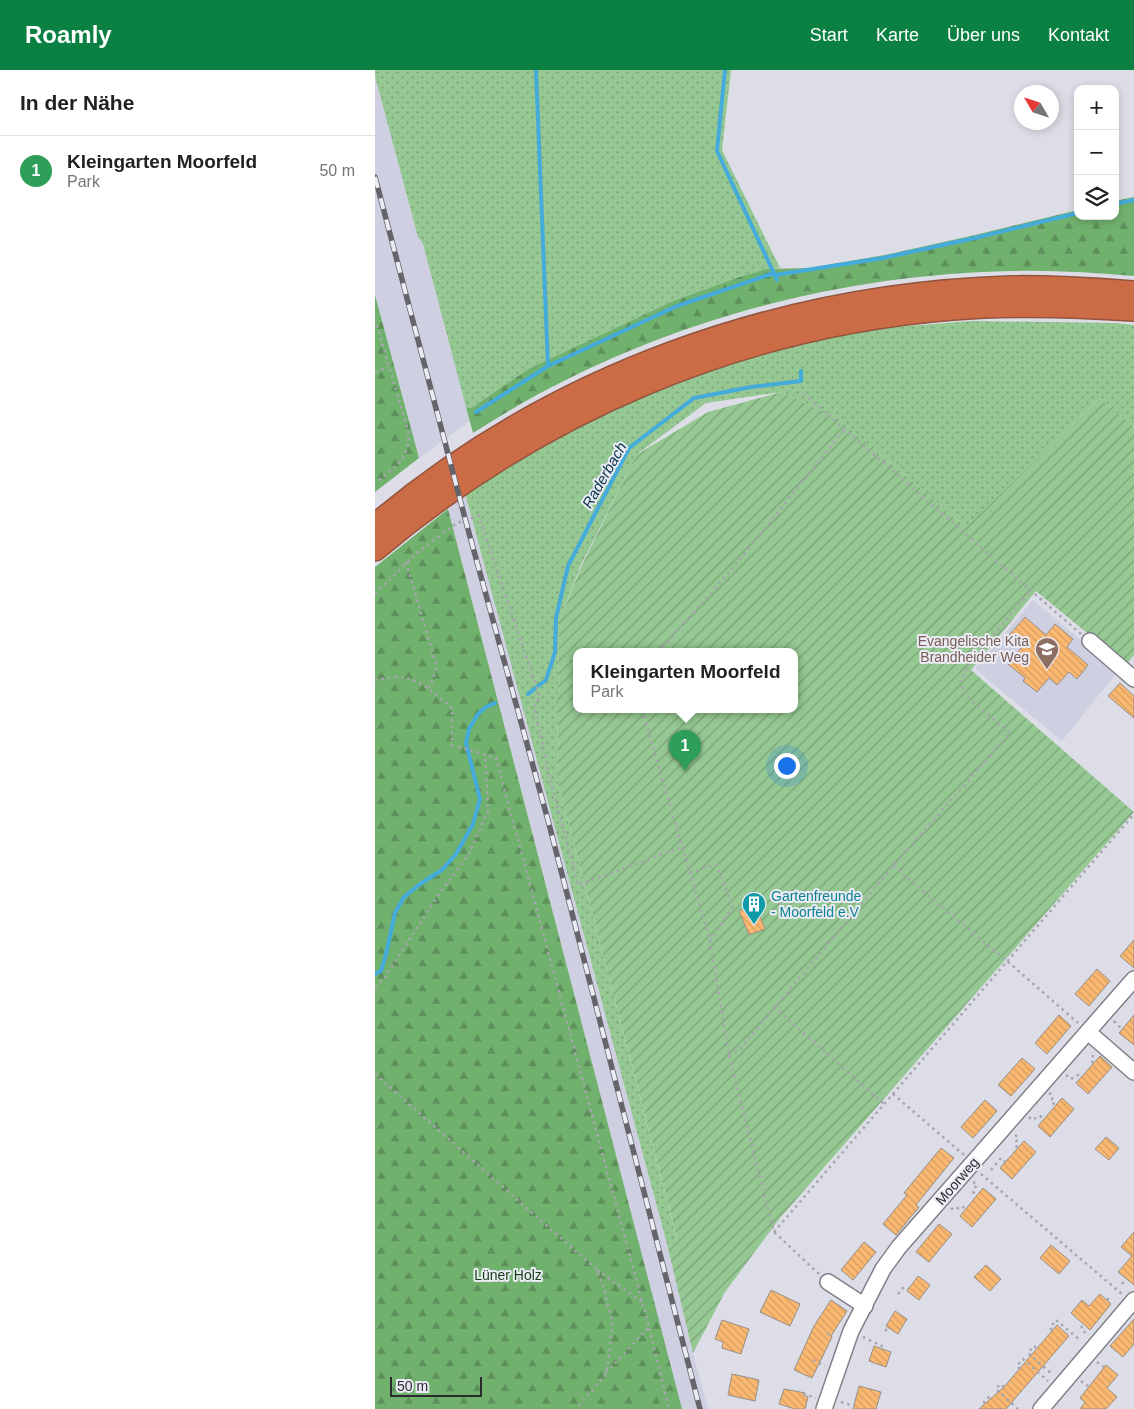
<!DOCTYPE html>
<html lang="de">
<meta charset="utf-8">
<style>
body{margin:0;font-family:Arial,sans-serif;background:#f2f2f2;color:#202124}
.controls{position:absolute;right:15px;top:15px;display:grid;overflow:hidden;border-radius:10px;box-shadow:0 2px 8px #0003}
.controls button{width:45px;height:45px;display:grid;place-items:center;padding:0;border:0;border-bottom:1px solid #e0e0e0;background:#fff;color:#202124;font:25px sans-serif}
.compass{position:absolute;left:639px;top:15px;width:45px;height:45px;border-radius:50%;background:#fff;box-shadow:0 2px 8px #0003;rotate:309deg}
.scale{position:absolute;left:15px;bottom:12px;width:92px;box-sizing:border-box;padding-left:5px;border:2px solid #2a2a2e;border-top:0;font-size:14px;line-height:18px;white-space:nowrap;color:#2a2a2e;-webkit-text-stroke:4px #eaebf4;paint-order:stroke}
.you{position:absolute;left:411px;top:695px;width:18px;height:18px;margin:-12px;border:4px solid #fff;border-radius:50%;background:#1a73e8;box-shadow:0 0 0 8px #1a73e833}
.badge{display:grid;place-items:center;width:32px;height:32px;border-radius:50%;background:#0b8043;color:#fff;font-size:16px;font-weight:700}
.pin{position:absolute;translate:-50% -41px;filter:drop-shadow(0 1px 2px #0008)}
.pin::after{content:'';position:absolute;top:26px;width:18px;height:15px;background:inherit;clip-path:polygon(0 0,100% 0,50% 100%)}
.popup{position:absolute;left:198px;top:578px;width:225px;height:65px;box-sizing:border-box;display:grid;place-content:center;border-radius:10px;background:#fff;filter:drop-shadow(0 1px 4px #0005);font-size:16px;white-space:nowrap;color:#757577}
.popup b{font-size:19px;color:#202124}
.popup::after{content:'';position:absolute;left:50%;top:100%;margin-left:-10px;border:10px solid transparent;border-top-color:#fff}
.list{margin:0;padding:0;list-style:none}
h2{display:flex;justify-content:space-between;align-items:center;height:65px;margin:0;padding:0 20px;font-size:21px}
h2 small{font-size:16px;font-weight:400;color:#757577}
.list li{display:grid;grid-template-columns:32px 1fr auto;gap:15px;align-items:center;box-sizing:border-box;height:70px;padding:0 20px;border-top:1px solid #e0e0e0}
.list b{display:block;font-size:19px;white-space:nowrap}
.list p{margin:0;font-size:16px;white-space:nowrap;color:#757577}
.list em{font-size:16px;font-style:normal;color:#757577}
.icon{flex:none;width:28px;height:28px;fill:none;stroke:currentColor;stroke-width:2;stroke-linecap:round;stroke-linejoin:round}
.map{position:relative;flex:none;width:759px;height:1339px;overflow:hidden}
header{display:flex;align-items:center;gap:30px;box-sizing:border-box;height:70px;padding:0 25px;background:#0b8043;color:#fff}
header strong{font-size:24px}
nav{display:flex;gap:28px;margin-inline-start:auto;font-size:18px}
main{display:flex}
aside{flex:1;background:#fff}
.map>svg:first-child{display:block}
.built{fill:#cecfe0}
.grass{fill:url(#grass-dots)}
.forest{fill:url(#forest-firs)}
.garden{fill:url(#garden-furrows);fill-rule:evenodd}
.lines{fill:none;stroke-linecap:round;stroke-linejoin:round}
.stream{stroke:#45abdb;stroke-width:4}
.building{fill:url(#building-back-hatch);stroke:#958f88}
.minor-casing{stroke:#808089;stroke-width:18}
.highway-casing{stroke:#93553e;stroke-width:24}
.path{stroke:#a6a6ae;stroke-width:2.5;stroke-dasharray:2.5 4;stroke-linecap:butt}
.minor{stroke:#fff;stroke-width:15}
.highway{stroke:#cc6c47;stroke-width:21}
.rail-casing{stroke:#64646a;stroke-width:5.5}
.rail{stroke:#eaebf4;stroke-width:4;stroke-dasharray:11;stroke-linecap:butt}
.labels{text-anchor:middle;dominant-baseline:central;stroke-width:4;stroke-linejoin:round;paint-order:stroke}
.education-label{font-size:14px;fill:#785e54;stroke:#eaebf4;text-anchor:end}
.culture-label{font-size:14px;fill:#0d838f;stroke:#eaebf4;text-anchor:start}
.street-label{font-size:14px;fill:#2a2a2e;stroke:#eaebf4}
.park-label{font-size:14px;fill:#123f12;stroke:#eaebf4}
.water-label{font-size:15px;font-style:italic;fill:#033245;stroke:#eaebf4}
</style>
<header>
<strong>Roamly</strong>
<nav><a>Start</a><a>Karte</a><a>Über uns</a><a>Kontakt</a></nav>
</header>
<main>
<aside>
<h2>In der Nähe<small></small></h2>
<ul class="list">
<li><span class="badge" style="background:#2e9e5b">1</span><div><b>Kleingarten Moorfeld</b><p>Park</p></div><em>50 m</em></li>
</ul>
</aside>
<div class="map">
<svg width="759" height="1339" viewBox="0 0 759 1339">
<defs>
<pattern id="grass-dots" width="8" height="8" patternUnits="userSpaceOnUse" patternTransform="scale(1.25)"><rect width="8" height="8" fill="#95c892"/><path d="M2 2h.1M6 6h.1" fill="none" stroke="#7aa378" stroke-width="1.8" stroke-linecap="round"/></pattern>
<pattern id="forest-firs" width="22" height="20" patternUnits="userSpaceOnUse" patternTransform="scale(1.25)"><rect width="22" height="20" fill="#71b16e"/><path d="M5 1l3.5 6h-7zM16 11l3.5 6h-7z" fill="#5d905b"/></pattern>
<pattern id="garden-furrows" width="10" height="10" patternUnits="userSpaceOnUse" patternTransform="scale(1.25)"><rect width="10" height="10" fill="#95c892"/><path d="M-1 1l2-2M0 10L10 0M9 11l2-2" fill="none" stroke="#7aa378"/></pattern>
<pattern id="building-back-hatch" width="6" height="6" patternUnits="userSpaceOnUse" patternTransform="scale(1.25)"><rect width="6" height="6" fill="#fab871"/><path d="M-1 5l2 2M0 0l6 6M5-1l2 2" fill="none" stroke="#d69e62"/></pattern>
</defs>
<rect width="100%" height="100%" fill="#dddde7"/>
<g class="built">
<path d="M0,3L43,167L48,174L95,351L44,388L0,225Z"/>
<path d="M90,423L292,1174L318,1283L333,1339H307L270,1203L187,876L73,439Z"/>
<path d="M658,530L743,601L687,671L600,599Z"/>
</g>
<g class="grass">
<path d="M0,0H356L347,80L405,198L391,199L361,208L298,231L155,298L96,338L91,337L48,174L43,167L0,6Z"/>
<path d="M597,251L740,253L759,255V357L725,328L591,457L461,347L406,322L331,333L261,385L206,495L184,551L182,708L303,1173L292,1174L90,423L179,364L323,298L483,260Z"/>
</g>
<g class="forest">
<path d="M759,127V206C719,203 679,200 638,201C450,204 257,260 98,363L91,337L96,338L155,298L298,231L361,208L391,199L434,198L510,185L600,165L703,140V146H740V131Z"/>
<path d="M0,225L44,388L0,422Z"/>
<path d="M73,439L307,1339H0V497Z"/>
</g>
<path class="garden" d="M406,322L461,347L591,457L725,328L759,357V585L751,595L661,521L596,600L759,742L405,1148L350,1222L318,1283L292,1174L303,1172L182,708L184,551L207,495L261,385L333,342ZM201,582H419V640H201Z"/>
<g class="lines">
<g class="stream">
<path d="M161,0L173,296L302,236L399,203"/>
<path d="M350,0L342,81L402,210"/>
<path d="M740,134L759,130"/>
<path d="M400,205L508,188L600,168L703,143"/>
<path d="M101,342L173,296"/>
<path d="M153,624L171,610L180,582L181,548L193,496L254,378L319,328L376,317L426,311V301"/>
<path d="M0,904L6,901L11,884L20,843L29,827L45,814L67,800L81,784L98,754L105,729L91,673L94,659L103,644L111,637L120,633"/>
</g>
</g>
<g class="building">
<path d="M650,547L671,565L680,554L698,569L692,577L713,595L702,609L694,602L682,615L674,608L662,622L648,611L650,608L633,594L648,576L634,565Z"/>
<path d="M745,613L759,626V648L733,626Z"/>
<path d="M381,835L390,859L374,865L364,841Z"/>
<path d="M759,870V898L745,886Z"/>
<path d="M722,899L735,911L714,936L700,924Z"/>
<path d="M684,945L696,956L672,984L660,973Z"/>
<path d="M759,945V975L744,963Z"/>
<path d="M725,986L737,997L713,1024L701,1013Z"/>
<path d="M647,988L660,999L636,1026L623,1015Z"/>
<path d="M687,1028L699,1039L675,1067L663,1056Z"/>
<path d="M610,1030L622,1041L598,1068L586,1057Z"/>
<path d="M731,1067L744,1078L734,1090L720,1079Z"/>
<path d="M649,1071L661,1082L637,1109L625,1098Z"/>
<path d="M566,1078L579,1088L541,1135L544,1137L521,1165L508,1154L532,1125L529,1123Z"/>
<path d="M608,1118L621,1129L597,1157L585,1146Z"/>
<path d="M564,1154L577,1164L554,1192L541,1182Z"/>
<path d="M759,1162V1215L743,1202L757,1186L746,1177Z"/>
<path d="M489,1172L501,1182L478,1210L466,1200Z"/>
<path d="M676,1175L695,1191L684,1204L665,1188Z"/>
<path d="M611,1195L626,1209L615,1221L599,1207Z"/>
<path d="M543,1206L555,1215L544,1230L532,1221Z"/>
<path d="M396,1220L425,1234L415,1256L385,1242Z"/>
<path d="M725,1224L736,1234L715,1260L696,1243L707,1230L714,1236Z"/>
<path d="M456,1230L472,1241L456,1266L457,1267L437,1308L419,1300L439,1256Z"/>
<path d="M520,1241L532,1249L523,1264L511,1256Z"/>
<path d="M759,1249V1274L748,1287L735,1276Z"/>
<path d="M347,1250L374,1259L366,1284L347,1278L348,1272L340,1269Z"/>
<path d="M682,1255L694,1266L631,1339H604L629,1317Z"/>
<path d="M499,1276L516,1282L511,1297L494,1291Z"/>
<path d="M731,1295L743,1305L732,1318L742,1327L731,1339H705L710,1332L705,1328Z"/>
<path d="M357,1304L384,1310L380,1331L353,1325Z"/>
<path d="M484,1316L506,1322L501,1339H478Z"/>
<path d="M409,1319L430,1323L429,1325L433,1327L430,1339H420L404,1334Z"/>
</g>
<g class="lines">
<g class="minor-casing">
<g id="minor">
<path d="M715,571L759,609"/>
<path d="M713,962L759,1002"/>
<path d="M453,1212L490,1236"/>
<path d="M449,1339L476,1261L508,1199L524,1177L759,909"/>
<path d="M666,1339L759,1230"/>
</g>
</g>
<g class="highway-casing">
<g id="highway">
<path d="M0,455C177,305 405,224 636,217C677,216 718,219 759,222"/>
<path d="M0,480C164,342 363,256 578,239C639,234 699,236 759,240"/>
</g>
</g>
<g class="path">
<path d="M0,249L34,364C33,391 20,397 0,413"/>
<path d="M0,302L13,297"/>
<path d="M429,324L706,564"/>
<path d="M31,492L62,598L54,618"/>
<path d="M0,524L44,481L82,453L104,446L165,627L159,637L175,708L203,815L307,777"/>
<path d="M283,582L352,505L470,359"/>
<path d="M0,610C8,609 16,607 24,607C45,608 61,625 77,638V675L121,688L274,1257L294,1339"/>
<path d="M267,640L335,871L354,985L399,1162L444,1204"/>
<path d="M518,796L632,891L703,953"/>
<path d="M315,802L341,795L358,836L335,871"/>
<path d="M0,917L10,907L62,827L94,784L113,741L110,684"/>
<path d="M399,937L509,1034"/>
<path d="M739,951L747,959"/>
<path d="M354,985L365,979L518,796L635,663L592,627L585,612L593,596L656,520"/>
<path d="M718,993L716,990L719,984"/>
<path d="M0,1004L221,1199L229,1218L237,1252L235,1278L231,1304L201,1339"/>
<path d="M691,1005L696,1009L703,1005L706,1007"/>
<path d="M674,1023L678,1026L676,1032L681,1035"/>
<path d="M518,1024L589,1085"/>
<path d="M654,1047L657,1050L665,1046L668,1049"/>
<path d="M640,1065L643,1067L640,1075L643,1078"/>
<path d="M616,1100L626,1088L630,1092"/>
<path d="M606,1104L748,1225"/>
<path d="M598,1112L602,1114L598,1122L602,1126"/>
<path d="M576,1138L579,1140L587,1136L590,1139"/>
<path d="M399,1162L759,744"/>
<path d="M222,1200L267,1232"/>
<path d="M747,1214L751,1208"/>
<path d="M523,1224L529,1217L534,1219"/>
<path d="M732,1230L736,1225"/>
<path d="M707,1256L706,1259L712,1264"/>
<path d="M677,1260L675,1258L681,1250L706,1271"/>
<path d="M510,1261L513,1258"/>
<path d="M452,1263L454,1264L456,1262"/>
<path d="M488,1267L509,1277L508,1280"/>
<path d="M661,1278L659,1276L653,1283L678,1305"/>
<path d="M438,1290L450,1296"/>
<path d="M722,1292L729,1297"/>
<path d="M645,1299L642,1296L648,1289L673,1311"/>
<path d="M231,1303L274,1257"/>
<path d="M706,1311L713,1316"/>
<path d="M629,1317L625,1314L621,1319L643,1339"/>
<path d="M428,1324L441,1328"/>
<path d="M466,1332L479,1336"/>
<path d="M610,1333L609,1332L615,1326"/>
</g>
<use href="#minor" class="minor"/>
<use href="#highway" class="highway"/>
<g class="rail-casing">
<path id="rail" d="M0,107L91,452L174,754L325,1339"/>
</g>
<use href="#rail" class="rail"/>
</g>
<defs>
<g id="school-pin" transform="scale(1.25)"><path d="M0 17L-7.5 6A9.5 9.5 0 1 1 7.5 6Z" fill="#8d6e63" stroke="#eaebf4"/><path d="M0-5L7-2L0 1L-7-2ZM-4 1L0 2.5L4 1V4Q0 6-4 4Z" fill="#fff"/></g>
<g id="building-pin" transform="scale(1.25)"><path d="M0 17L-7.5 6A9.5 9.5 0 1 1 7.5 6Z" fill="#0f9aa8" stroke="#eaebf4"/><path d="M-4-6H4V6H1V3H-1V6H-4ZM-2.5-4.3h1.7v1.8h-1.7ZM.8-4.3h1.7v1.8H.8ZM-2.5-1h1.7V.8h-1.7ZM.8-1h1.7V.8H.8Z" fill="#fff"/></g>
</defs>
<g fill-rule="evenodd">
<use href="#school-pin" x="672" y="579"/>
<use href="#building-pin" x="379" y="834"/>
</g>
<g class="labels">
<g class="education-label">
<text x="654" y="571">Evangelische Kita<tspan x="654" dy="16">Brandheider Weg</tspan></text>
</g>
<g class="culture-label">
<text x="396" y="826">Gartenfreunde<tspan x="396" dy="16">- Moorfeld e.V</tspan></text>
</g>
<g class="street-label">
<text transform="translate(582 1111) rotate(-49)">Moorweg</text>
</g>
<g class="park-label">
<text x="133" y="1205">Lüner Holz</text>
</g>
<g class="water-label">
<text transform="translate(229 405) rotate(-60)">Raderbach</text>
</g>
</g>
</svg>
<div class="controls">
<button>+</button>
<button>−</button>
<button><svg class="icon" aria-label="layers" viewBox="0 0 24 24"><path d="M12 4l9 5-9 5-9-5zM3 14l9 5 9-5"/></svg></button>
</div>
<svg class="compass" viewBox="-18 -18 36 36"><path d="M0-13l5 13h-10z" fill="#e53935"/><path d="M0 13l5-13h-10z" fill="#757577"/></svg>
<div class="scale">50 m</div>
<div class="you"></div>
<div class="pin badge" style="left:310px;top:701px;background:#2e9e5b">1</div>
<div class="popup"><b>Kleingarten Moorfeld</b>Park</div>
</div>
</main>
